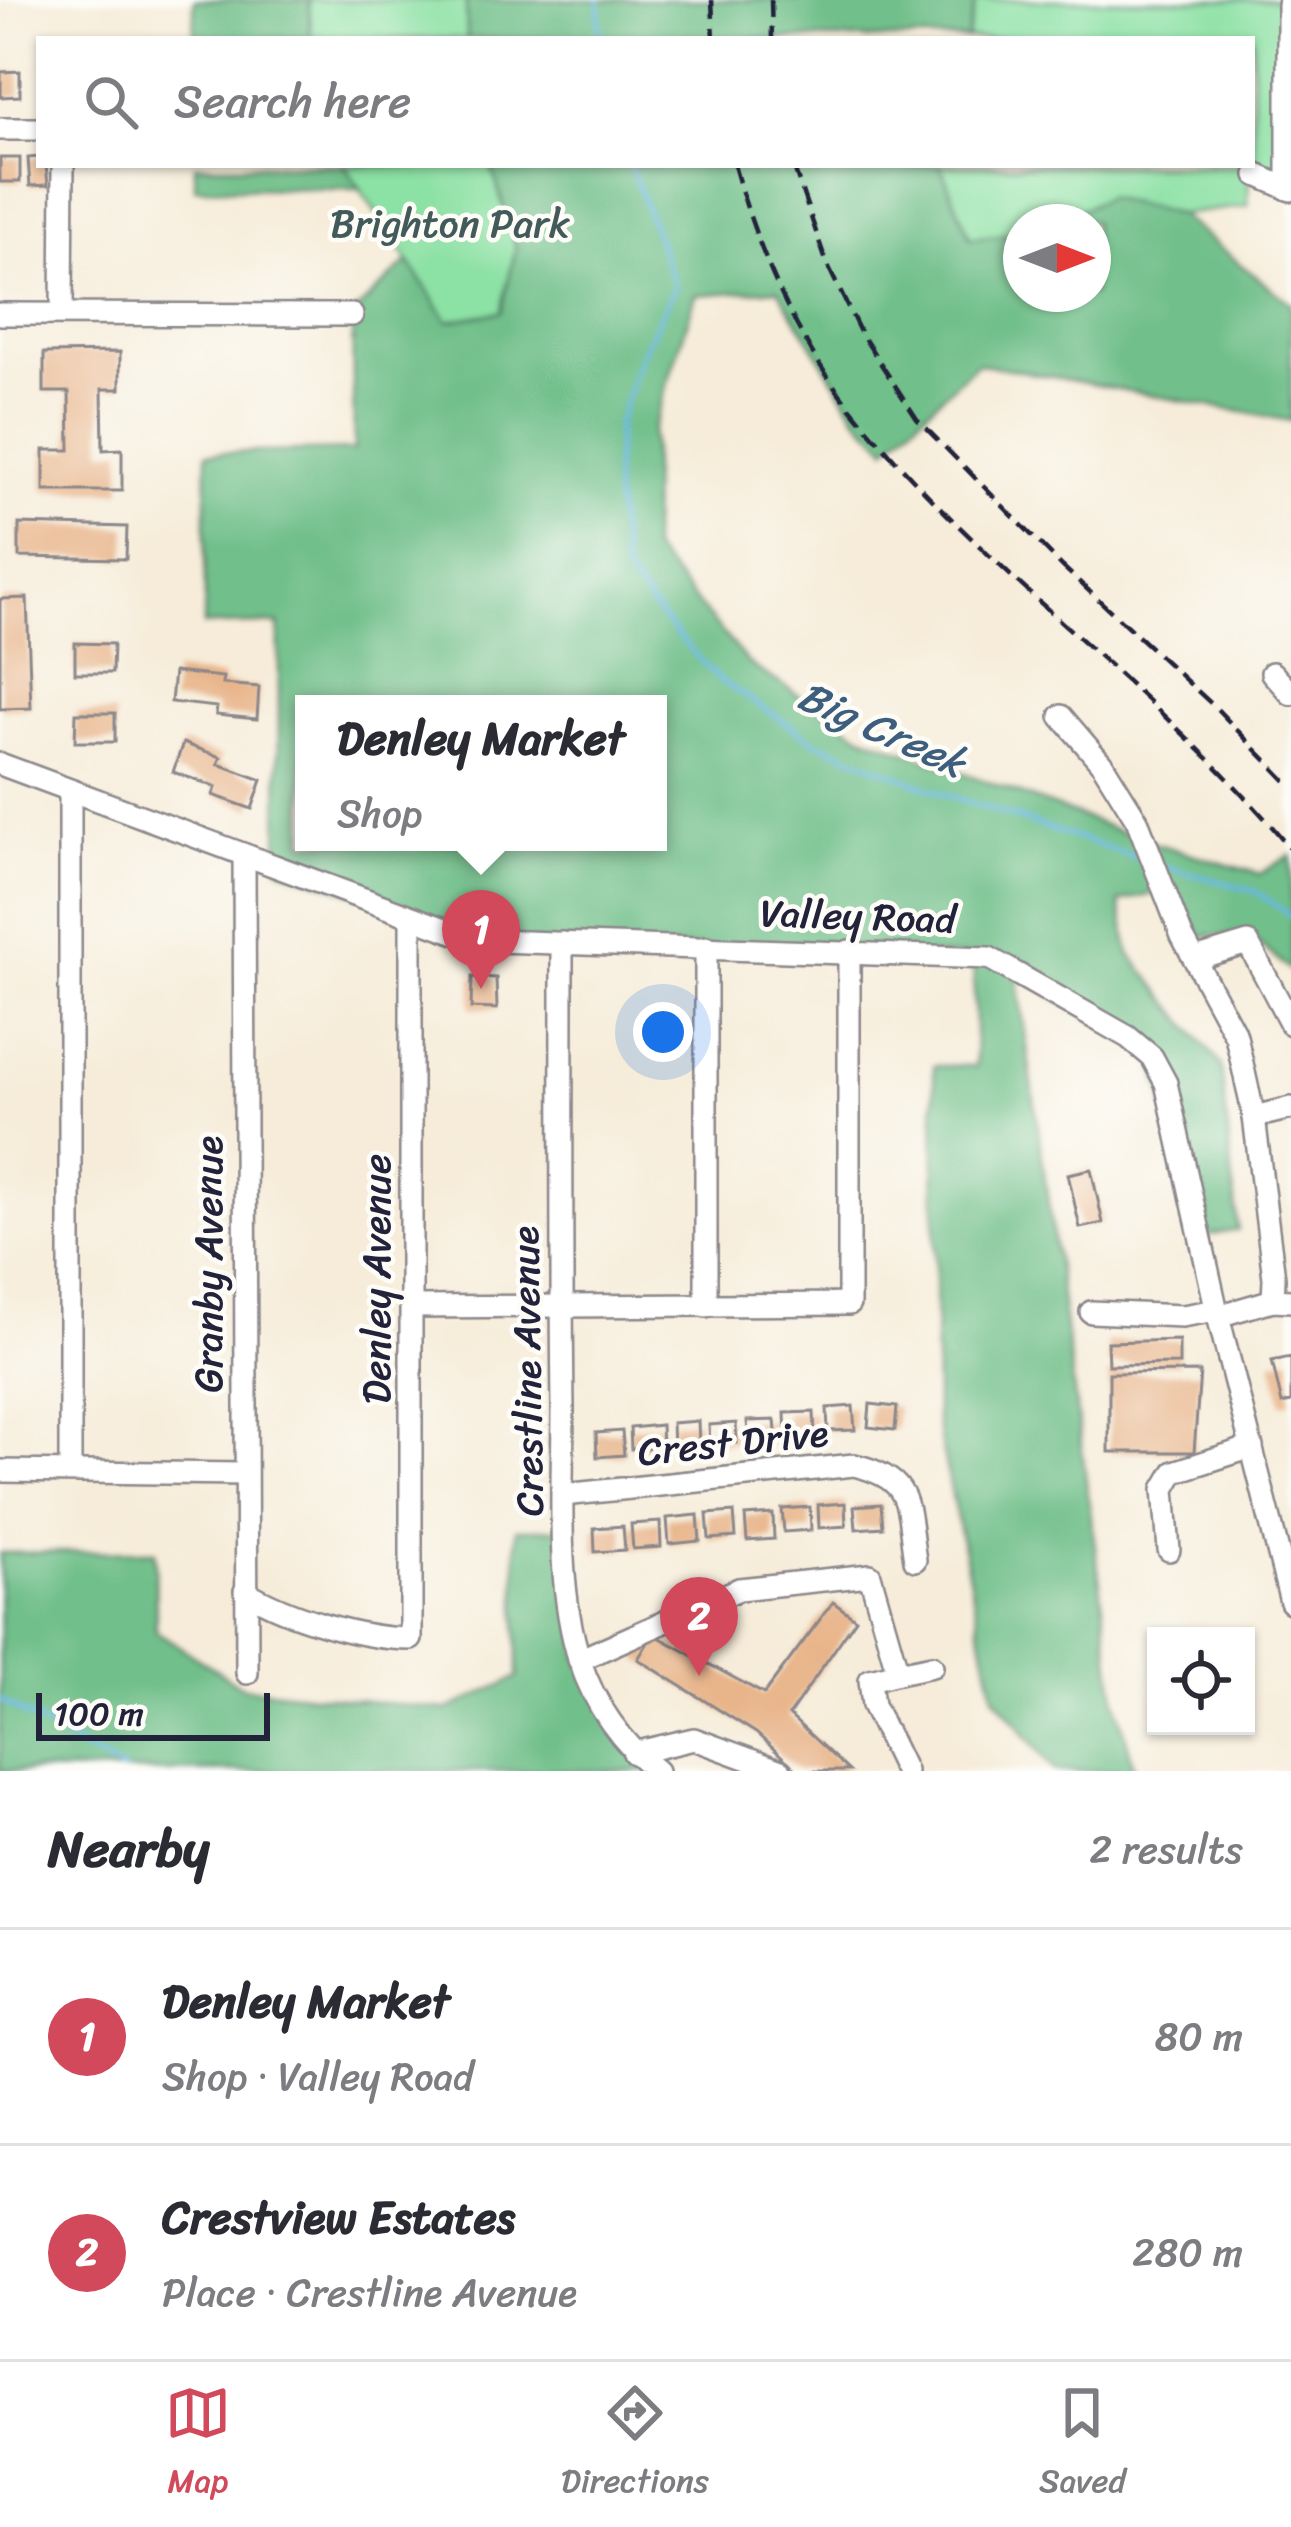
<!DOCTYPE html>
<meta charset="utf-8">
<style>
body{margin:0;font-family:Sriracha,sans-serif;background:#f7f7f7;color:#2b2b33}
.controls{position:absolute;right:36px;bottom:36px;display:grid;overflow:hidden;border-radius:0px;box-shadow:0 3px 9px #0004}
.controls button{width:108px;height:108px;display:grid;place-items:center;padding:0;border:0;border-bottom:3px solid #e1e1e2;background:#fff;color:#2b2b33;font:60px sans-serif}
.compass{position:absolute;left:1003px;top:204px;width:108px;height:108px;border-radius:50%;background:#fff;box-shadow:0 3px 9px #0004;rotate:90deg}
.scale{position:absolute;left:36px;bottom:30px;width:234px;box-sizing:border-box;padding-left:12px;border:6px solid #22223b;border-top:0;font-size:33px;line-height:42px;white-space:nowrap;color:#22223b;-webkit-text-stroke:9px #fdfcf7;paint-order:stroke}
.you{position:absolute;left:663px;top:1032px;width:42px;height:42px;margin:-30px;border:9px solid #fff;border-radius:50%;background:#1a73e8;box-shadow:0 0 0 18px #1a73e833}
.badge{display:grid;place-items:center;width:78px;height:78px;border-radius:50%;background:#d1495b;color:#fff;font-size:39px;font-weight:700}
.pin{position:absolute;translate:-50% -99px;filter:drop-shadow(0 3px 6px #0008)}
.pin::after{content:'';position:absolute;top:63px;width:42px;height:36px;background:inherit;clip-path:polygon(0 0,100% 0,50% 100%)}
.popup{position:absolute;left:295px;top:695px;width:372px;height:156px;box-sizing:border-box;display:grid;place-content:center;border-radius:0px;background:#fff;filter:drop-shadow(0 3px 9px #0005);font-size:39px;white-space:nowrap;color:#7c7c81}
.popup b{font-size:45px;color:#2b2b33}
.popup::after{content:'';position:absolute;left:50%;top:100%;margin-left:-24px;border:24px solid transparent;border-top-color:#fff}
.list{margin:0;padding:0;list-style:none}
h2{display:flex;justify-content:space-between;align-items:center;height:156px;margin:0;padding:0 48px;font-size:51px}
h2 small{font-size:39px;font-weight:400;color:#7c7c81}
.list li{display:grid;grid-template-columns:78px 1fr auto;gap:36px;align-items:center;box-sizing:border-box;height:216px;padding:0 48px;border-top:3px solid #e1e1e2}
.list b{display:block;font-size:45px;white-space:nowrap}
.list p{margin:0;font-size:39px;white-space:nowrap;color:#7c7c81}
.list em{font-size:39px;font-style:normal;color:#7c7c81}
.icon{flex:none;width:66px;height:66px;fill:none;stroke:currentColor;stroke-width:2;stroke-linecap:round;stroke-linejoin:round}
.map{position:relative;flex:none;width:1291px;height:1771px;overflow:hidden}
.search{position:absolute;background:#fff;box-shadow:0 3px 9px #0004;left:36px;right:36px;top:36px;height:132px;display:flex;align-items:center;gap:30px;box-sizing:border-box;padding:0 42px;border-radius:0px;color:#7c7c81;font-size:45px}
.sheet{height:588px;background:#fff}
nav{display:flex;justify-content:space-around;align-items:center;box-sizing:border-box;height:168px;border-top:3px solid #e1e1e2;background:#fff;font-size:33px;color:#7c7c81}
nav a{display:grid;justify-items:center;gap:6px}
nav .on{color:#d1495b}
.map>svg:first-child{display:block}
.green{fill:#8ce1a4;stroke:#578270;stroke-width:3}
.forest{fill:#71bf8a;stroke:#4a7062;stroke-width:3;fill-rule:evenodd}
.lines{fill:none;stroke-linecap:round;stroke-linejoin:round}
.stream{stroke:#68b8e3;stroke-width:4.5}
.building{fill:#e8b489}
.minor-casing{stroke:#8c878a;stroke-width:26}
.minor{stroke:#fff;stroke-width:21}
.rail{stroke:#22223b;stroke-width:4.5;stroke-dasharray:18 9;stroke-linecap:butt}
.labels{text-anchor:middle;dominant-baseline:central;stroke-width:9;stroke-linejoin:round;paint-order:stroke}
.park-label{font-size:39px;fill:#425b5a;stroke:#fdfcf7}
.street-label{font-size:39px;fill:#22223b;stroke:#fdfcf7}
.water-label{font-size:42px;font-style:italic;fill:#3e5e7e;stroke:#fdfcf7}
</style>
<div class="map">
<svg width="1291" height="1771" viewBox="0 0 1291 1771">
<rect width="100%" height="100%" fill="#fdfcf7"/>
<filter id="ink" filterUnits="userSpaceOnUse"><feTurbulence type="fractalNoise" baseFrequency=".00833" numOctaves="2"/><feDisplacementMap in="SourceGraphic" scale="24" xChannelSelector="R" yChannelSelector="G"/><feConvolveMatrix kernelMatrix="1 2 1 2 8 2 1 2 1" color-interpolation-filters="sRGB"/></filter>
<filter id="wash" filterUnits="userSpaceOnUse"><feTurbulence type="fractalNoise" baseFrequency=".004" numOctaves="4" result="noise"/><feDisplacementMap in="SourceGraphic" scale="48" xChannelSelector="R" yChannelSelector="G"/><feGaussianBlur stdDeviation="2.7" result="paint"/><feColorMatrix in="noise" values="0 0 0 0 0 0 0 0 0 0 0 0 0 0 0 0 0 1.4 0 .05"/><feComposite in="paint" operator="in"/></filter>
<g filter="url(#wash)">
<rect width="100%" height="100%" fill="#f6ecd9"/>
<g class="green">
<path d="M309,0H466L467,39H311Z"/>
<path d="M976,0H1272L1288,4V189L1249,174L1248,206L1179,215L1107,197L1055,222H1021V233L970,239L940,165H1252V39H967Z"/>
<path d="M344,165H491L516,248L501,313L448,321Z"/>
</g>
<g class="forest">
<path d="M194,0H309L311,39H194Z"/>
<path d="M466,0H976L967,39H467Z"/>
<path d="M195,165H344L361,189L195,188Z"/>
<path d="M491,165H940L970,238L1021,233V294H1093V222H1055L1107,197L1179,215L1291,304V421L977,363L887,448L857,417L778,289L696,295L652,432L651,549L749,664L862,735L1146,841L1260,874L1291,855V971L1248,935L1182,936L1165,891L1119,902L1130,954L1221,1065L1238,1230L1201,1237L1152,1057L1017,973L1116,1700L1135,1771H1055L994,1695L936,1420L934,1066H976L973,957L493,941L278,868L279,624L204,625L207,453L354,450L352,315L408,261L448,321L501,312L516,247ZM304,704H658V842H304Z"/>
<path d="M516,1529H565L579,1660L657,1771H0V1553L155,1551L156,1631L242,1687L447,1710L518,1677Z"/>
</g>
<g class="lines">
<g class="stream">
<path d="M599,0L600,39"/>
<path d="M630,165L675,287L639,359L618,423L614,485L624,572L665,622L718,679L814,741L941,793L1147,861"/>
<path d="M1163,866L1255,891L1291,916"/>
<path d="M0,1700L123,1771"/>
</g>
</g>
<g id="blocks">
<g class="building">
<path d="M20,71V96L1,97V72Z"/>
<path d="M39,157V165H46L48,185L30,186L28,158Z"/>
<rect x="0" y="158" width="20" height="24"/>
<path d="M120,352V389H102L103,450L122,449V491H44V450H70L69,392H44V353Z"/>
<path d="M19,524L127,527L126,559L19,557Z"/>
<path d="M27,598L31,708L0,709V599Z"/>
<path d="M75,643L113,644L112,673H75Z"/>
<path d="M174,672L223,677L222,684L259,687L257,719L216,715L217,707L171,702Z"/>
<path d="M76,713H115V742H75Z"/>
<path d="M183,743L221,757L218,764L262,780L252,809L213,795L216,787L173,772Z"/>
<path d="M472,977L496,978L497,1009L471,1008Z"/>
<path d="M1091,1169L1103,1223L1080,1228L1068,1174Z"/>
<path d="M1179,1340V1364L1108,1365L1107,1342Z"/>
<path d="M1291,1357V1402L1282,1404L1272,1361Z"/>
<path d="M1200,1372L1194,1452H1109V1373Z"/>
<path d="M870,1404L897,1407L895,1430L868,1427Z"/>
<path d="M853,1406L855,1430L828,1431L827,1408Z"/>
<path d="M814,1412L815,1435L786,1437L785,1413Z"/>
<path d="M775,1420L777,1443L749,1445L747,1421Z"/>
<path d="M698,1421L699,1445L673,1447L672,1423Z"/>
<path d="M736,1423L737,1443L710,1445L709,1425Z"/>
<path d="M661,1425L662,1447L631,1449L630,1428Z"/>
<path d="M622,1431L624,1455L597,1457L596,1433Z"/>
<path d="M845,1503L846,1526L819,1528L818,1505Z"/>
<path d="M881,1504L883,1527L856,1529L854,1506Z"/>
<path d="M810,1507L811,1530L784,1532L782,1509Z"/>
<path d="M734,1512L736,1537L709,1539L707,1514Z"/>
<path d="M773,1514L774,1539L747,1541L745,1516Z"/>
<path d="M698,1515L700,1541L669,1544L667,1518Z"/>
<path d="M660,1522L661,1547L633,1549L631,1524Z"/>
<path d="M623,1526L625,1550L595,1552L594,1528Z"/>
<path d="M833,1602L856,1619L789,1715L849,1771H798L756,1733L638,1659L653,1634L764,1694Z"/>
</g>
</g>
</g>
<g filter="url(#ink)">
<use href="#blocks" fill-opacity="0" stroke="#8c878a" stroke-width="3"/>
<g class="lines">
<g class="minor-casing">
<g id="minor">
<path d="M1288,4V189"/>
<path d="M0,129H39"/>
<path d="M1257,175L1291,190"/>
<path d="M62,313L63,165"/>
<path d="M0,314L352,315"/>
<path d="M1272,673L1291,694"/>
<path d="M1061,716L1103,765L1137,820L1182,936L1236,1036L1254,1117L1274,1278L1273,1300"/>
<path d="M0,764L461,935L497,941L989,958L1128,1037L1152,1057L1166,1083L1218,1316L1291,1602"/>
<path d="M70,792V1471"/>
<path d="M244,855L247,1673"/>
<path d="M562,943C562,1098 561,1253 563,1407C563,1486 555,1586 580,1661C594,1704 622,1744 657,1771"/>
<path d="M706,947V1306"/>
<path d="M1195,959L1248,943L1291,1024"/>
<path d="M1254,1117L1291,1108"/>
<path d="M413,1307L849,1304V951"/>
<path d="M1091,1312L1182,1316L1217,1310"/>
<path d="M1218,1316L1273,1300L1291,1301"/>
<path d="M0,1471L244,1474"/>
<path d="M563,1495L854,1465C915,1479 906,1506 915,1560"/>
<path d="M1169,1550L1164,1489L1174,1472L1252,1447"/>
<path d="M245,1591C287,1617 362,1639 411,1639V918"/>
<path d="M579,1660L739,1589L870,1575L898,1673L870,1680L873,1705L905,1771"/>
<path d="M898,1673L932,1666"/>
<path d="M634,1753L694,1739L781,1771"/>
</g>
</g>
<use href="#minor" class="minor"/>
<g class="rail">
<path d="M712,0L714,39"/>
<path d="M771,0L772,39"/>
<path d="M734,165C759,255 798,345 858,417C986,574 1161,692 1291,849"/>
<path d="M793,165L827,264L860,332L917,419L1062,566L1216,708L1291,786"/>
</g>
</g>
</g>
<g class="labels">
<g class="park-label">
<text x="450" y="223">Brighton Park</text>
</g>
<g class="street-label">
<text transform="translate(858 916) rotate(2)">Valley Road</text>
<text transform="translate(208 1264) rotate(-90)">Granby Avenue</text>
<text transform="translate(376 1279) rotate(-90)">Denley Avenue</text>
<text transform="translate(527 1371) rotate(-91)">Crestline Avenue</text>
<text transform="translate(733 1442) rotate(-6)">Crest Drive</text>
</g>
<g class="water-label">
<text transform="translate(882 729) rotate(24)">Big Creek</text>
</g>
</g>
</svg>
<div class="controls">
<button><svg class="icon" aria-label="locate" viewBox="0 0 24 24"><circle cx="12" cy="12" r="6"/><path d="M12 2v4M12 18v4M2 12h4M18 12h4"/></svg></button>
</div>
<svg class="compass" viewBox="-18 -18 36 36"><path d="M0-13l5 13h-10z" fill="#e53935"/><path d="M0 13l5-13h-10z" fill="#7c7c81"/></svg>
<div class="scale">100 m</div>
<div class="you"></div>
<div class="pin badge" style="left:481px;top:989px">1</div>
<div class="popup"><b>Denley Market</b>Shop</div>
<div class="pin badge" style="left:699px;top:1676px">2</div>
<div class="search"><svg class="icon" aria-label="search" viewBox="0 0 24 24"><circle cx="10" cy="10" r="6"/><path d="M15 15l6 6"/></svg>Search here</div>
</div>
<section class="sheet">
<h2>Nearby<small>2 results</small></h2>
<ul class="list">
<li><span class="badge">1</span><div><b>Denley Market</b><p>Shop · Valley Road</p></div><em>80 m</em></li>
<li><span class="badge">2</span><div><b>Crestview Estates</b><p>Place · Crestline Avenue</p></div><em>280 m</em></li>
</ul>
</section>
<nav>
<a class="on"><svg class="icon" aria-label="map" viewBox="0 0 24 24"><path d="M3 6l6-2 6 2 6-2v14l-6 2-6-2-6 2zM9 4v14M15 6v14"/></svg>Map</a>
<a><svg class="icon" aria-label="directions" viewBox="0 0 24 24"><path d="M12 3l9 9-9 9-9-9zM9 14v-3h6M13 9l2 2-2 2"/></svg>Directions</a>
<a><svg class="icon" aria-label="saved" viewBox="0 0 24 24"><path d="M7 4h10v16l-5-4-5 4z"/></svg>Saved</a>
</nav>
